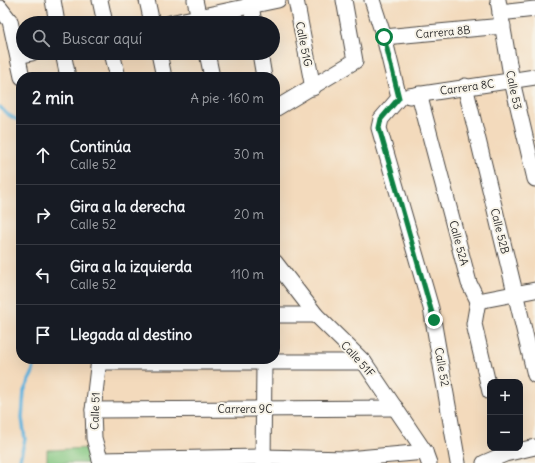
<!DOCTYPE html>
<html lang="es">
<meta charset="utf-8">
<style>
body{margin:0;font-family:Delius,sans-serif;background:#20242c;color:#f1f3f6}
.controls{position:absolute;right:12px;bottom:12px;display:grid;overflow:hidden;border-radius:8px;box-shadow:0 4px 16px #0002}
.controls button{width:36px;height:36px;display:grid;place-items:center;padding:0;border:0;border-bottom:1px solid #363941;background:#171b24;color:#f1f3f6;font:20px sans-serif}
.stop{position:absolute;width:12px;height:12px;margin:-9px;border:3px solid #0b8043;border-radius:50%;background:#fff}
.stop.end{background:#0b8043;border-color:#fff;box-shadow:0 1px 4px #0008}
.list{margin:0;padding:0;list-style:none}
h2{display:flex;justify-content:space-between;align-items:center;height:52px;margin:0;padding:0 16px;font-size:17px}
h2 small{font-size:13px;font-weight:400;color:#9ea1a6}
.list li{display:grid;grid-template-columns:26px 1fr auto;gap:12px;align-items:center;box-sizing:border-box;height:60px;padding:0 16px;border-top:1px solid #363941}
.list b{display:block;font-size:15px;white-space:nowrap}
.list p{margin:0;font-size:13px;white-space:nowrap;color:#9ea1a6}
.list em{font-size:13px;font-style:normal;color:#9ea1a6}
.icon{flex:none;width:22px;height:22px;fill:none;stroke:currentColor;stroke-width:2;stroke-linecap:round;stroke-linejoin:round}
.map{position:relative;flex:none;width:535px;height:463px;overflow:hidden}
.search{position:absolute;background:#171b24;box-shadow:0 4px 16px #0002;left:16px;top:16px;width:264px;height:44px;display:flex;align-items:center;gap:10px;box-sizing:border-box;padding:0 14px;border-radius:22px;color:#9ea1a6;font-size:15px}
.panel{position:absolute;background:#171b24;box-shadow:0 4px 16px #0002;left:16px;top:72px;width:264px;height:292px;border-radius:16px}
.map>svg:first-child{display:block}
.green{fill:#82c680;stroke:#567856}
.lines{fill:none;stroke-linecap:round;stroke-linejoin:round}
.stream{stroke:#62b3dd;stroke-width:3.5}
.minor-casing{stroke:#494541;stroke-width:17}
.minor{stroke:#fff;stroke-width:15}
.route{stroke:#0b8043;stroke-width:5}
.labels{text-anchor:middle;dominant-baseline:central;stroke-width:4;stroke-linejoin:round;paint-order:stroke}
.street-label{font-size:11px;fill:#2b2b2b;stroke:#f7f3e8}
</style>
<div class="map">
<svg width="535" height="463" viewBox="0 0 535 463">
<rect width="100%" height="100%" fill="#f7f3e8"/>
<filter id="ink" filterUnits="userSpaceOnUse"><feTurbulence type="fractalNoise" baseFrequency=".025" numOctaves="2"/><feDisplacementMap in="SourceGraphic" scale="8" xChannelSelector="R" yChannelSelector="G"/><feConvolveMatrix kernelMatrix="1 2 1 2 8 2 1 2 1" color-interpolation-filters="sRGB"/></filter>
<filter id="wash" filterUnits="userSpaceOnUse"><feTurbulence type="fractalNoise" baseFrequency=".012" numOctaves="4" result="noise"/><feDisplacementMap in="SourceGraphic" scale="16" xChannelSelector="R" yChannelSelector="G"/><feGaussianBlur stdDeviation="0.9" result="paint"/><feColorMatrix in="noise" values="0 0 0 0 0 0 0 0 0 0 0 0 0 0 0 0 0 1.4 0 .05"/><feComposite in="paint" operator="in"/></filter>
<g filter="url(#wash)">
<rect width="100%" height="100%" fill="#f3dabc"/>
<path class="green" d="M90,448L91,463H47V450Z"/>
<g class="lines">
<g class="stream">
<path d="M0,107L7,114L21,122"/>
<path d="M19,463L25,439L22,418L24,391L33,372L35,359"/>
</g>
</g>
</g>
<g filter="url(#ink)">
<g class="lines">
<g class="minor-casing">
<g id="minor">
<path d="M53,0L57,23"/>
<path d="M100,0L105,23"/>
<path d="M147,0L152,23"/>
<path d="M195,0L200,23"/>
<path d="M250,0L254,23"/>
<path d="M296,0L313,88"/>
<path d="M372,0L384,37L399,98"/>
<path d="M498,0L512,81L535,179"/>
<path d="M0,8L10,21L22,77"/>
<path d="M500,13L535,9"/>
<path d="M170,23L278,0"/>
<path d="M384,37L503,26"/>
<path d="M63,53L68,77"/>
<path d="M112,53L118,77"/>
<path d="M159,53L164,77"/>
<path d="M207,53L212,77"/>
<path d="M260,53L264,77"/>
<path d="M18,56L32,53"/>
<path d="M465,86L535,375"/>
<path d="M419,94L469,283L478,301L474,324L490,392"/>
<path d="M409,96L535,77"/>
<path d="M399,98L381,119L379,128L431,308L458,463"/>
<path d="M275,109L355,61L344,0"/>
<path d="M275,262L316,315L364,362L425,452L429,463"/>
<path d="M478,301L535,290"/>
<path d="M275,315H316"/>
<path d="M99,359L93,410L94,438L101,463"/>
<path d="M99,362H364"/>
<path d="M93,410L396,408"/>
<path d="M100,460L263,457L347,459L425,452"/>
<path d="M263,463L264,363"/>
<path d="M484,463L505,454L535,447"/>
</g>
</g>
<use href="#minor" class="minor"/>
</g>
</g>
<g class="lines" filter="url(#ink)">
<path class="route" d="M384,37L399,98L381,119L379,128L434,320"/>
</g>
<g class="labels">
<g class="street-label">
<text transform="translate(443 32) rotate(-5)">Carrera 8B</text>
<text transform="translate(304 44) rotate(79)">Calle 51G</text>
<text transform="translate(467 87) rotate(-8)">Carrera 8C</text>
<text transform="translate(514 90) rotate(78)">Calle 53</text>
<text transform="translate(500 231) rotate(76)">Calle 52B</text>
<text transform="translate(459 243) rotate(75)">Calle 52A</text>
<text transform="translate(358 359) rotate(48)">Calle 51F</text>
<text transform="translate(442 367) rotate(80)">Calle 52</text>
<text x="245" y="409">Carrera 9C</text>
<text transform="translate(95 411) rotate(-88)">Calle 51</text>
</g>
</g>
</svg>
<div class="controls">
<button>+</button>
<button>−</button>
</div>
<div class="stop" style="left:384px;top:37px"></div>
<div class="stop end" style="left:434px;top:320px"></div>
<div class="search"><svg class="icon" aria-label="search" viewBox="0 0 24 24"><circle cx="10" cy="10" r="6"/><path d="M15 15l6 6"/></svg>Buscar aquí</div>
<section class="panel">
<h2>2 min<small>A pie · 160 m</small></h2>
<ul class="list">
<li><svg class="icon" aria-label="ahead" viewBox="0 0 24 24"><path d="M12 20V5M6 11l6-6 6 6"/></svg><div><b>Continúa</b><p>Calle 52</p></div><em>30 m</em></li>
<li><svg class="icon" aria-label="right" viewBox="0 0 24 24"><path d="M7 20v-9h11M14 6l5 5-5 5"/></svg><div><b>Gira a la derecha</b><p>Calle 52</p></div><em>20 m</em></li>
<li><svg class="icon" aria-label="left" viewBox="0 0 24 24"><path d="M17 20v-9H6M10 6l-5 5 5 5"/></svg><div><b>Gira a la izquierda</b><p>Calle 52</p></div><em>110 m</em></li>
<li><svg class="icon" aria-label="arrive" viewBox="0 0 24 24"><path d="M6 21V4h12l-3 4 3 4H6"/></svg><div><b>Llegada al destino</b></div></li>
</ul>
</section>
</div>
